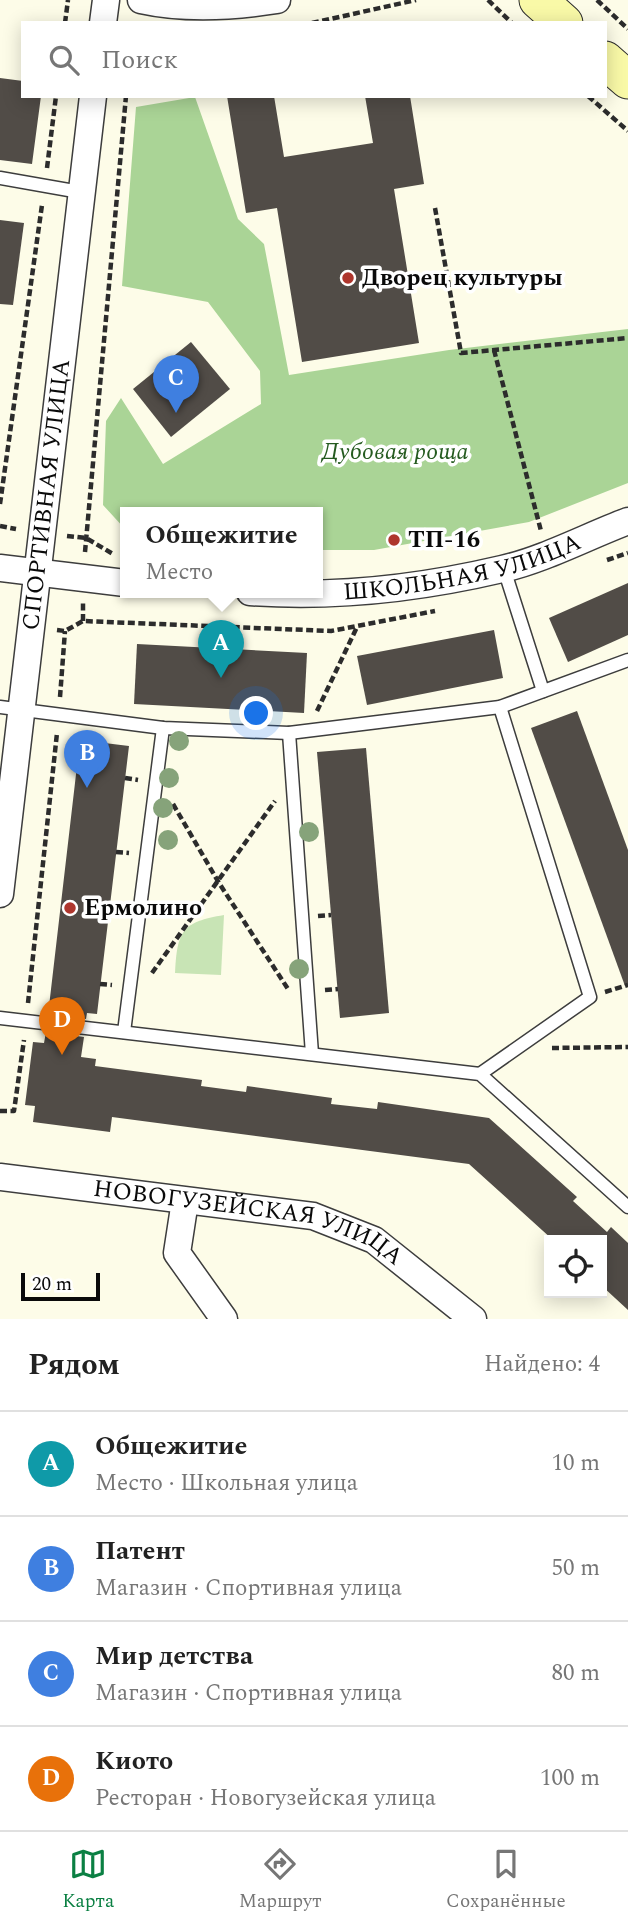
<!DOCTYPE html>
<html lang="ru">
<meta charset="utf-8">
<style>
body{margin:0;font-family:Spectral,serif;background:#f2f2f2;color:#222}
.controls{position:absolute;right:21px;bottom:21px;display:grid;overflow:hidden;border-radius:0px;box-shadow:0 4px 18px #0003}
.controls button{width:63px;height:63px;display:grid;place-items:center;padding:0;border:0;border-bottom:2px solid #e0e0e0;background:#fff;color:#222;font:35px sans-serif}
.scale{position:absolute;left:21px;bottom:18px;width:79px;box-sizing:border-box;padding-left:7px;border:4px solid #0a0a0a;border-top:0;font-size:19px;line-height:24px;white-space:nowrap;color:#0a0a0a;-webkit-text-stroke:5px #fff;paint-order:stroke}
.you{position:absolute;left:257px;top:714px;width:24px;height:24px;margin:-18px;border:5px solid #fff;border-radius:50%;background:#1a73e8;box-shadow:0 0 0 10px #1a73e833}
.badge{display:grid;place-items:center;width:46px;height:46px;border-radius:50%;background:#0b8043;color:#fff;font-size:23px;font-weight:700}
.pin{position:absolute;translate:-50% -58px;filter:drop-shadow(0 2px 4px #0008)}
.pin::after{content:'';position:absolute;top:37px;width:24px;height:21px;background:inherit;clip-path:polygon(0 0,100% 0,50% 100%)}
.popup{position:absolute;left:120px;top:507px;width:203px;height:91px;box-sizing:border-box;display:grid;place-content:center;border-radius:0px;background:#fff;filter:drop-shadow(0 2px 5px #0005);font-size:23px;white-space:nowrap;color:#767676}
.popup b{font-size:26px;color:#222}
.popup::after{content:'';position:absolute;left:50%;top:100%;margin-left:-14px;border:14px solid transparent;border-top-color:#fff}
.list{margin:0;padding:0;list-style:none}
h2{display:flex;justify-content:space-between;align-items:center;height:91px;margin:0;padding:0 28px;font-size:30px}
h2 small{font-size:23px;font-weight:400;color:#767676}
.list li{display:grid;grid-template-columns:46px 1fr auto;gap:21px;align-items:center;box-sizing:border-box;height:105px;padding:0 28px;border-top:2px solid #e0e0e0}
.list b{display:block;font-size:26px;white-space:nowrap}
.list p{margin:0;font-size:23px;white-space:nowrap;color:#767676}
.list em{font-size:23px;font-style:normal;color:#767676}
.icon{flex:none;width:38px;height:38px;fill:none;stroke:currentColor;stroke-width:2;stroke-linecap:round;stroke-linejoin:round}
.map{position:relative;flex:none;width:628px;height:1319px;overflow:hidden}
.search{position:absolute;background:#fff;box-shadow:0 4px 18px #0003;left:21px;right:21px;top:21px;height:77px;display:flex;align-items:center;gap:18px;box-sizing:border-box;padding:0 24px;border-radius:0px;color:#767676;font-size:26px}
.sheet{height:511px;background:#fff}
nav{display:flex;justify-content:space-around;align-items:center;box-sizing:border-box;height:98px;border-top:2px solid #e0e0e0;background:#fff;font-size:19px;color:#767676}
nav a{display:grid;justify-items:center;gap:4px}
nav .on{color:#0b8043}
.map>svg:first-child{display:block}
.green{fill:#c8e4b5}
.forest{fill:#aad496}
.building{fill:#514c47}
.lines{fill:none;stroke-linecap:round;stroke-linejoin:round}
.lane-casing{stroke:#3d3d3d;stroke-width:15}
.street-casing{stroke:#3d3d3d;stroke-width:29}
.secondary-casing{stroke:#2c2c2c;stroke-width:39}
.path{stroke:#2c2c2c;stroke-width:4.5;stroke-dasharray:7 3.5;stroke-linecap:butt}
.lane{stroke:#fff;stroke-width:12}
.street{stroke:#fff;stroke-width:26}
.secondary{stroke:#f9f9a7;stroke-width:37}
.tree{fill:#86a37a}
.poi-dot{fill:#ae362d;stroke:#fff;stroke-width:2.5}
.labels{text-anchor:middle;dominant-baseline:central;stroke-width:7;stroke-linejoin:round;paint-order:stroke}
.poi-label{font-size:24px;font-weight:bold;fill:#0a0a0a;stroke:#fff;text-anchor:start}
.park-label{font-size:24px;font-style:italic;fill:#255b20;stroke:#fff}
.street-label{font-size:24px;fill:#0a0a0a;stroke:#fff}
</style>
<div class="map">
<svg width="628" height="1319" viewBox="0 0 628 1319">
<rect width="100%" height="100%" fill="#fdfce8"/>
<path class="green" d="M224,915L221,975L175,973C177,931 182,922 224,915Z"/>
<path class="forest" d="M195,97L238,219L264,244L289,375L449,350L628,329V483L529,522L374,550H317V512H125V529L103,505L106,421L121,398L163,464L261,404L260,371L208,302L122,286L136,107Z"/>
<g class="building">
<path d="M0,78L23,81V96H41L32,164L0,160Z"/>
<path d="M227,96H274L284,157L373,143L365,96H410L424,184L394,189L419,343L302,362L277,208L246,213Z"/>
<path d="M0,220L24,223L13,305L0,304Z"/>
<path d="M191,342L230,389L171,437L133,389Z"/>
<path d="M628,583V635L568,662L549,618Z"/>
<path d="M494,630L503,678L367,705L357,656Z"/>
<path d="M137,644L307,653L304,713L134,704Z"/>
<path d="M577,711L628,850V985L625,986L531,728Z"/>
<path d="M80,740L129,746L97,1014L87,1013L86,1019L48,1015Z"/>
<path d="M366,748L389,1013L340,1018L317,752Z"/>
<path d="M46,1032L84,1037L81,1057L96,1059L95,1066L202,1080L201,1086L246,1092L247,1086L332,1098L331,1104L377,1109L378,1102L489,1118L577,1197L573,1201L607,1232L611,1227L628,1243V1310L602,1286V1240H553L469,1164L112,1117L110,1132L33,1122L35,1106L25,1105L33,1042L44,1043Z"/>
</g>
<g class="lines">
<g class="lane-casing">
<g id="lane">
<path d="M0,178L80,192"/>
<path d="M504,569L543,691"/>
<path d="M0,707L163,728L289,733L500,707L628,660"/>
<path d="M289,733L312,1054"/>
<path d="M0,1018L480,1074L628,1207"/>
<path d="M124,1032L163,728"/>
<path d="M480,1074L590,997L500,707"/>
</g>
</g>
<g class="street-casing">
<g id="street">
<path d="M141,0C186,10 232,7 277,0"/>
<path d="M103,23L106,0"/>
<path d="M0,568L125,583"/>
<path id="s1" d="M250,592C334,598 421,588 502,569C543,560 588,536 628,521"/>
<path id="s2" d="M0,894L93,96"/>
<path id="s3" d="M0,1177L313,1216L374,1240L473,1319"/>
<path d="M185,1201L177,1253L224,1319"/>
</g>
</g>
<g class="secondary-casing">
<g id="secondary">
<path d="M538,0L564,23"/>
<path d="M605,60L628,80"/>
</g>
</g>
<g class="path">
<path d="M488,0L512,23"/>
<path d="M597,0L628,29"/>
<path d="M65,23L68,0"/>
<path d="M312,23L416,0"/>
<path d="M588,96L628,131"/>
<path d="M47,168L56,96"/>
<path d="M435,208L461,353L628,338"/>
<path d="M494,350L541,531"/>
<path d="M0,504L42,205"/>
<path d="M0,526L16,529"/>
<path d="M67,536L86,538L113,554"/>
<path d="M85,552L126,96"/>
<path d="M607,560L628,553"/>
<path d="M83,621V603"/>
<path d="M57,630L65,631L83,621L331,631L435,611"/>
<path d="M60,697L65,631"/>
<path d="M317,711L357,627"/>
<path d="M125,778L138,780"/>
<path d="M173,804L219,883L288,989"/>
<path d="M116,852L129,853"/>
<path d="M109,910H122"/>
<path d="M318,916L331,915"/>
<path d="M152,973L275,801"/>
<path d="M100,984L112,985"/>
<path d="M325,990L338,989"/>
<path d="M605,992L628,985"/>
<path d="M28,1003L57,733"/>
<path d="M552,1048L628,1047"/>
<path d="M0,1111H14L24,1040"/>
</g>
<use href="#lane" class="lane"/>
<use href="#street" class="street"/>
<use href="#secondary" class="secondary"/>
</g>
<g class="tree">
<circle cx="179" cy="741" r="10"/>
<circle cx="169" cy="778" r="10"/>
<circle cx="163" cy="808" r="10"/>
<circle cx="309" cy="832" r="10"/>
<circle cx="168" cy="840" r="10"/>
<circle cx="299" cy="969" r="10"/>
</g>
<g class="poi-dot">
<circle cx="348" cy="278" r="7"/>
<circle cx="394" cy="540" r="7"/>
<circle cx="70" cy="908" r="7"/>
</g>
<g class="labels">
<g class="poi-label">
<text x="362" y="278">Дворец культуры</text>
<text x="408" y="540">ТП-16</text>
<text x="84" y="908">Ермолино</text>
</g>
<g class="park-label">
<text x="395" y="452">Дубовая роща</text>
</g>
<g class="street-label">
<text stroke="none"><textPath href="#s2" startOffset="402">СПОРТИВНАЯ УЛИЦА</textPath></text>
<text stroke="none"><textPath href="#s1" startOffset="215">ШКОЛЬНАЯ УЛИЦА</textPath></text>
<text stroke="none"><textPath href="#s3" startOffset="254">НОВОГУЗЕЙСКАЯ УЛИЦА</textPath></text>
</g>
</g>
</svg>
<div class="controls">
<button><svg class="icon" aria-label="locate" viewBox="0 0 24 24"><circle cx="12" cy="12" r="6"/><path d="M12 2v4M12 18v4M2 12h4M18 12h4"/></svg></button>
</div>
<div class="scale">20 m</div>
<div class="you"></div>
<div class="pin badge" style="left:221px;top:678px;background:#0f9aa8">A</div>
<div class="popup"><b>Общежитие</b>Место</div>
<div class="pin badge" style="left:87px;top:788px;background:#3f7fe0">B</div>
<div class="pin badge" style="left:176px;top:413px;background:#3f7fe0">C</div>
<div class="pin badge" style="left:62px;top:1055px;background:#e8710a">D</div>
<div class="search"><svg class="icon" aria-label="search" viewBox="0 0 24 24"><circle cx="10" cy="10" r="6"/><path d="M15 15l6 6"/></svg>Поиск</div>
</div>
<section class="sheet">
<h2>Рядом<small>Найдено: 4</small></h2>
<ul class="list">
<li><span class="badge" style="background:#0f9aa8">A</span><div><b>Общежитие</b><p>Место · Школьная улица</p></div><em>10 m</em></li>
<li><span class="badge" style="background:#3f7fe0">B</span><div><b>Патент</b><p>Магазин · Спортивная улица</p></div><em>50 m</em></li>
<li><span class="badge" style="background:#3f7fe0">C</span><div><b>Мир детства</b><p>Магазин · Спортивная улица</p></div><em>80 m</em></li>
<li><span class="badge" style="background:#e8710a">D</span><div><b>Киото</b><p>Ресторан · Новогузейская улица</p></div><em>100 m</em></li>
</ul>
</section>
<nav>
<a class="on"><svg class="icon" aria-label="map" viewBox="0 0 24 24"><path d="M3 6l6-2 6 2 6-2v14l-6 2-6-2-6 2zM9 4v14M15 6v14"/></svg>Карта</a>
<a><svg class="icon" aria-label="directions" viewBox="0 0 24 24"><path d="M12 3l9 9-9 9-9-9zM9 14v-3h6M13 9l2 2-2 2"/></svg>Маршрут</a>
<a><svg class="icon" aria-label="saved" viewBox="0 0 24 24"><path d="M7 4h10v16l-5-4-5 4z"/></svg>Сохранённые</a>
</nav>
